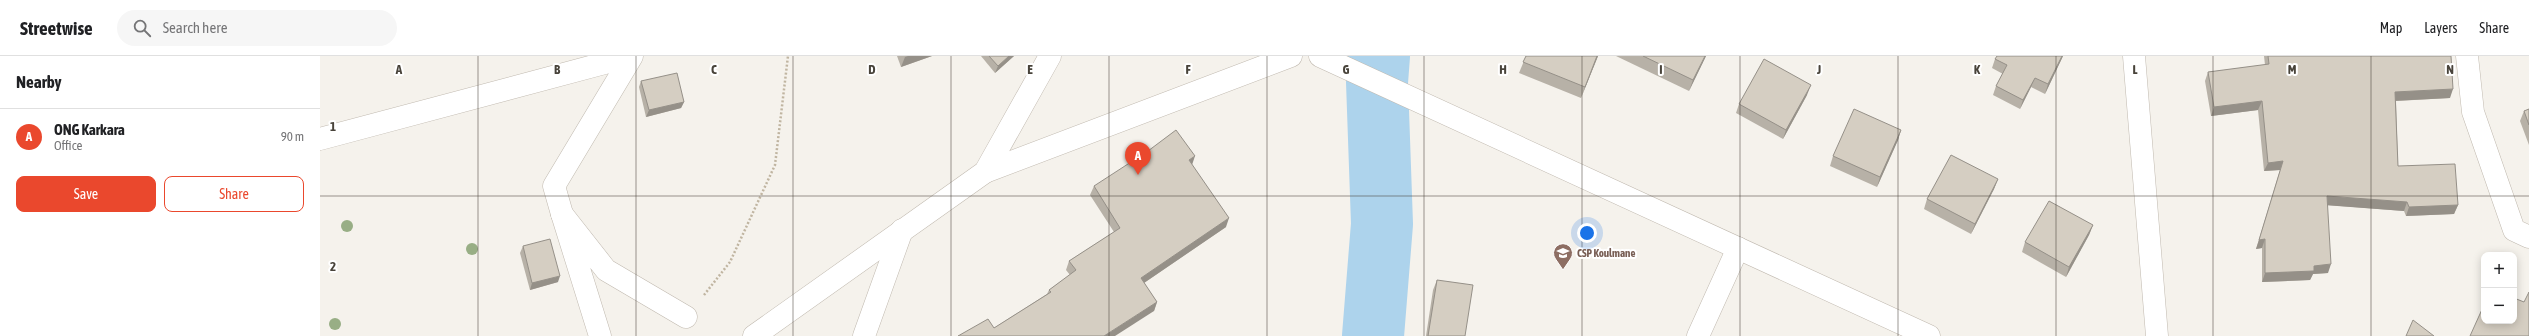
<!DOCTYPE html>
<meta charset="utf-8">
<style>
body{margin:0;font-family:"Asap Condensed",sans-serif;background:#f6f6f6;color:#202124}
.controls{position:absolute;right:12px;bottom:12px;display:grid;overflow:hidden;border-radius:8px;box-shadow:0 2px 10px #0003}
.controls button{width:36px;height:36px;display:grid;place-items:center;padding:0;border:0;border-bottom:1px solid #e0e0e0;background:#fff;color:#202124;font:20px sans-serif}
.you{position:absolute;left:1267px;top:177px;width:14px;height:14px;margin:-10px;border:3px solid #fff;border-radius:50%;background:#1a73e8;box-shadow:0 0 0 6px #1a73e833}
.badge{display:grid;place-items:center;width:26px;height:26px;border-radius:50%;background:#ea482d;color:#fff;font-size:13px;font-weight:700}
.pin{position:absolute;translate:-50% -33px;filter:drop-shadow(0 1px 2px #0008)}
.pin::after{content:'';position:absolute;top:21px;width:14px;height:12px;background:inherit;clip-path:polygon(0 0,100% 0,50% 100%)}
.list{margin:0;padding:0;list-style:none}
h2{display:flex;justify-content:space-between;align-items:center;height:52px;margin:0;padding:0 16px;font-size:17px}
h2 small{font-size:13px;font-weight:400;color:#757577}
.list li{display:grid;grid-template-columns:26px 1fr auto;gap:12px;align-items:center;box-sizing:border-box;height:56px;padding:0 16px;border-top:1px solid #e0e0e0}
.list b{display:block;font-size:15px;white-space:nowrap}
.list p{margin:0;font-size:13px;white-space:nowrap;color:#757577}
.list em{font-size:13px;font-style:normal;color:#757577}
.actions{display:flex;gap:8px;padding:12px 16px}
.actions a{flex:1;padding:9px 0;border:1px solid #ea482d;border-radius:8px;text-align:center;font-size:14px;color:#ea482d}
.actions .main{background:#ea482d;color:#fff}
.icon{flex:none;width:22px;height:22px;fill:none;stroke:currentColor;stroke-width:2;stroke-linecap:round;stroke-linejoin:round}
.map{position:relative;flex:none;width:2209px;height:280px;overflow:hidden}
header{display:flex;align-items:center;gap:24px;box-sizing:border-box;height:56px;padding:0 20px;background:#fff;border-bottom:1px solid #e0e0e0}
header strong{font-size:19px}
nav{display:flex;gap:22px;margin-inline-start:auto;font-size:14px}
.search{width:280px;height:36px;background:#f6f6f6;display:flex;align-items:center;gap:10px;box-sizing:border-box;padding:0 14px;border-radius:22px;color:#757577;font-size:15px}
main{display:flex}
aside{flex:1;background:#fff}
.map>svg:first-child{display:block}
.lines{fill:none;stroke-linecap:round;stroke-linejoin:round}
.river{stroke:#add3ec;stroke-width:62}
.minor-casing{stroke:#c0b9af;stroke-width:23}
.path{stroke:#c0b5a1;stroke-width:2.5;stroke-dasharray:2 2;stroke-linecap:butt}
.minor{stroke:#fff;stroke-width:22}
.tree{fill:#98ae85}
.wall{fill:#b7b1a7}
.shaded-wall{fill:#959088}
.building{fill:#d5cec2;stroke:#959088}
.grid{fill:none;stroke:#48433a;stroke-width:1;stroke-opacity:0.55}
.labels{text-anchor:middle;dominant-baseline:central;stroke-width:4;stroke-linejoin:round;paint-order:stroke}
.education-label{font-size:11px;font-weight:bold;fill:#785e54;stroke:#fff;text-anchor:start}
.grid-label{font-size:13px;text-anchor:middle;font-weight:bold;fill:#48433a;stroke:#fff;stroke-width:4;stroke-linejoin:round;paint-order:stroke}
</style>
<header>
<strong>Streetwise</strong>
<div class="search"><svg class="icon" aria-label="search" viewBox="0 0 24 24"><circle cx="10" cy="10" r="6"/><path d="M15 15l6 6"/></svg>Search here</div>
<nav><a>Map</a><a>Layers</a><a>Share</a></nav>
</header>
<main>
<aside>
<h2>Nearby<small></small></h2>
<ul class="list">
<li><span class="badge">A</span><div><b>ONG Karkara</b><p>Office</p></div><em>90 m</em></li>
</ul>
<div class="actions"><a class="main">Save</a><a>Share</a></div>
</aside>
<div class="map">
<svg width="2209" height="280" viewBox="0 0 2209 280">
<rect width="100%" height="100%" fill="#f5f2ec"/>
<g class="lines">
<path class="river" d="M1053,280L1062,168L1057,26L1059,0"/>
<g class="minor-casing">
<g id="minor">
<path d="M1000,0L1609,280"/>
<path d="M1814,0L1837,280"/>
<path d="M2147,0L2153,56L2194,174L2209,181"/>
<path d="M0,83L311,0"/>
<path d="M665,116L971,0"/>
<path d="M242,158L234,130L312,0"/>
<path d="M280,280L242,158L286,214L366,261"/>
<path d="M434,280L665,116L730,0"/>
<path d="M544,280L582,174"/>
<path d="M1378,280L1418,192"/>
</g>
</g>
<path class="path" d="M384,239L410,206L455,109L468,0"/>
<use href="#minor" class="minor"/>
</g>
<g class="tree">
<circle cx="27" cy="170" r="6"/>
<circle cx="152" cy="193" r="6"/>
<circle cx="15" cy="268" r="6"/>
</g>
<g class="wall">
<path d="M577,0H612L581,11Z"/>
<path d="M661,0H694L675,17Z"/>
<path d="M1206,0H1278L1261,42L1199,17Z"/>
<path d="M1296,0H1386L1369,35Z"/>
<path d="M1743,0L1725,38L1711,31L1700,53L1673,39L1676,30L1683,18L1672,12L1675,3Z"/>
<path d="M1944,0H2131L2130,42L2076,45L2078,110L2138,149L2134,158L2086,160L2084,155L2007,149L2008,217L1993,218L1990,224L1942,226V192L1936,193L1960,114L1944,115L1938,54L1891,60L1885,25L1888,16L1945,9Z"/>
<path d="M321,25L364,46L361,52L326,61L319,31Z"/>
<path d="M1487,39L1463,83L1416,57L1419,48Z"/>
<path d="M2209,53V89L2200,65L2204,55Z"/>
<path d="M1581,74L1578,84L1557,131L1510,110L1513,100Z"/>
<path d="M872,109L906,171L824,227L837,246L834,255L674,272L727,238L729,234L750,219L746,214L749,205L794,176L770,139L774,130Z"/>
<path d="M1678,123L1674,133L1651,178L1604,153L1607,143Z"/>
<path d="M1773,169L1769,179L1746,221L1702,196L1705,186Z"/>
<path d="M203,190L238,226L210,234L200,197Z"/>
<path d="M1117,224L1145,280H1106L1113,234Z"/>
</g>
<g class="shaded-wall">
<path d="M588,0H612L581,11L585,1Z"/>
<path d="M689,0H694L675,17L678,10Z"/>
<path d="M1277,0H1278L1261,42L1265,31Z"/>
<path d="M1385,0H1386L1369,35L1373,24Z"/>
<path d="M1742,0H1743L1725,38L1728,28Z"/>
<path d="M1715,22L1711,31L1700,53L1703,44Z"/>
<path d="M1491,29L1487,39L1463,83L1466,74Z"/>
<path d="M2133,33L2130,42L2072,45L2075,36Z"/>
<path d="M1942,45L1938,54L1891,60L1894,51Z"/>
<path d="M364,46L361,52L326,61L329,54Z"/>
<path d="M1581,74L1578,84L1557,131L1560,121Z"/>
<path d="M875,100L872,109L869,104Z"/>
<path d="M1963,105L1960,114L1944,115L1948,107Z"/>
<path d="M1678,123L1674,133L1651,178L1655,168Z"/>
<path d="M2007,140L2087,146L2084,155L2004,149Z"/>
<path d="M2138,149L2134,158L2086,160L2089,151Z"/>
<path d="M909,162L906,171L818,231L821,222Z"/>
<path d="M1773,169L1769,179L1746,221L1749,211Z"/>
<path d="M1945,183L1942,192L1936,193L1939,184Z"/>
<path d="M2011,208L2008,217L1993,218L1990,224L1942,226L1945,217L1994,210Z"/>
<path d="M240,220L238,226L210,234L212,227Z"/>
<path d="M837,246L834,255L795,280H784Z"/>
</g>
<g class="building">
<path d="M669,0H689L678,10Z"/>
<path d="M1206,0H1277L1265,31L1203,6Z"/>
<path d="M1323,0H1385L1373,24Z"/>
<path d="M1677,0H1742L1728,28L1715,22L1703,44L1676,30L1687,9L1675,3Z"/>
<path d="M1948,0H2131L2133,33L2075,36L2078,110L2135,108L2138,149L2089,151L2087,146L2007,140L2011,208L1994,210V215L1945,217V183L1939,184L1963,105L1948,107L1942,45L1894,51L1888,16L1949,8Z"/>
<path d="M1444,3L1491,29L1466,74L1419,48Z"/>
<path d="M357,17L364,46L329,54L321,25Z"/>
<path d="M1534,53L1581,74L1560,121L1513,100Z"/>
<path d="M2209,53V69L2204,55Z"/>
<path d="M856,74L875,100L869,104L909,162L821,222L837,246L784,280H638L668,263L674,272L731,236L729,234L756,214L749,205L800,172L774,130L828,95Z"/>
<path d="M1631,99L1678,123L1655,168L1607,143Z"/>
<path d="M1729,145L1773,169L1749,211L1705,186Z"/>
<path d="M230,183L240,220L212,227L203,190Z"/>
<path d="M1117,224L1153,229L1145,280H1108Z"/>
<path d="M2209,236V280H2150L2164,249V265H2194V242L2204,246Z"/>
<path d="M2093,264L2114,280H2086Z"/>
</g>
<path class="grid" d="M158,0V280M316,0V280M473,0V280M631,0V280M789,0V280M947,0V280M1104,0V280M1262,0V280M1420,0V280M1578,0V280M1736,0V280M1893,0V280M2051,0V280M0,140H2209"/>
<defs>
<g id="school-pin" transform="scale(1)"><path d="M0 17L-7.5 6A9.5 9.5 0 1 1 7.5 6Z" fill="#8d6e63" stroke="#fff"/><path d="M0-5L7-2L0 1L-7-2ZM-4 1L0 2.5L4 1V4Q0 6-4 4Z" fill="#fff"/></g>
</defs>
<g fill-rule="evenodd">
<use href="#school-pin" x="1243" y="197"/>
</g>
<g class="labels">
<g class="education-label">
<text x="1257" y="197">CSP Koulmane</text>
</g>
</g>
<g class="grid-label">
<text x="79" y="18">A</text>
<text x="237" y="18">B</text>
<text x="394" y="18">C</text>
<text x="552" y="18">D</text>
<text x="710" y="18">E</text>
<text x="868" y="18">F</text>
<text x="1026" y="18">G</text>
<text x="1183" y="18">H</text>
<text x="1341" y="18">I</text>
<text x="1499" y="18">J</text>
<text x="1657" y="18">K</text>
<text x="1815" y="18">L</text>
<text x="1972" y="18">M</text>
<text x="2130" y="18">N</text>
<text x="13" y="75">1</text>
<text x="13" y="215">2</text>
</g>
</svg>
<div class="controls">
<button>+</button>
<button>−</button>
</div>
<div class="you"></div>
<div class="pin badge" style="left:818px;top:119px">A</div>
</div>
</main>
